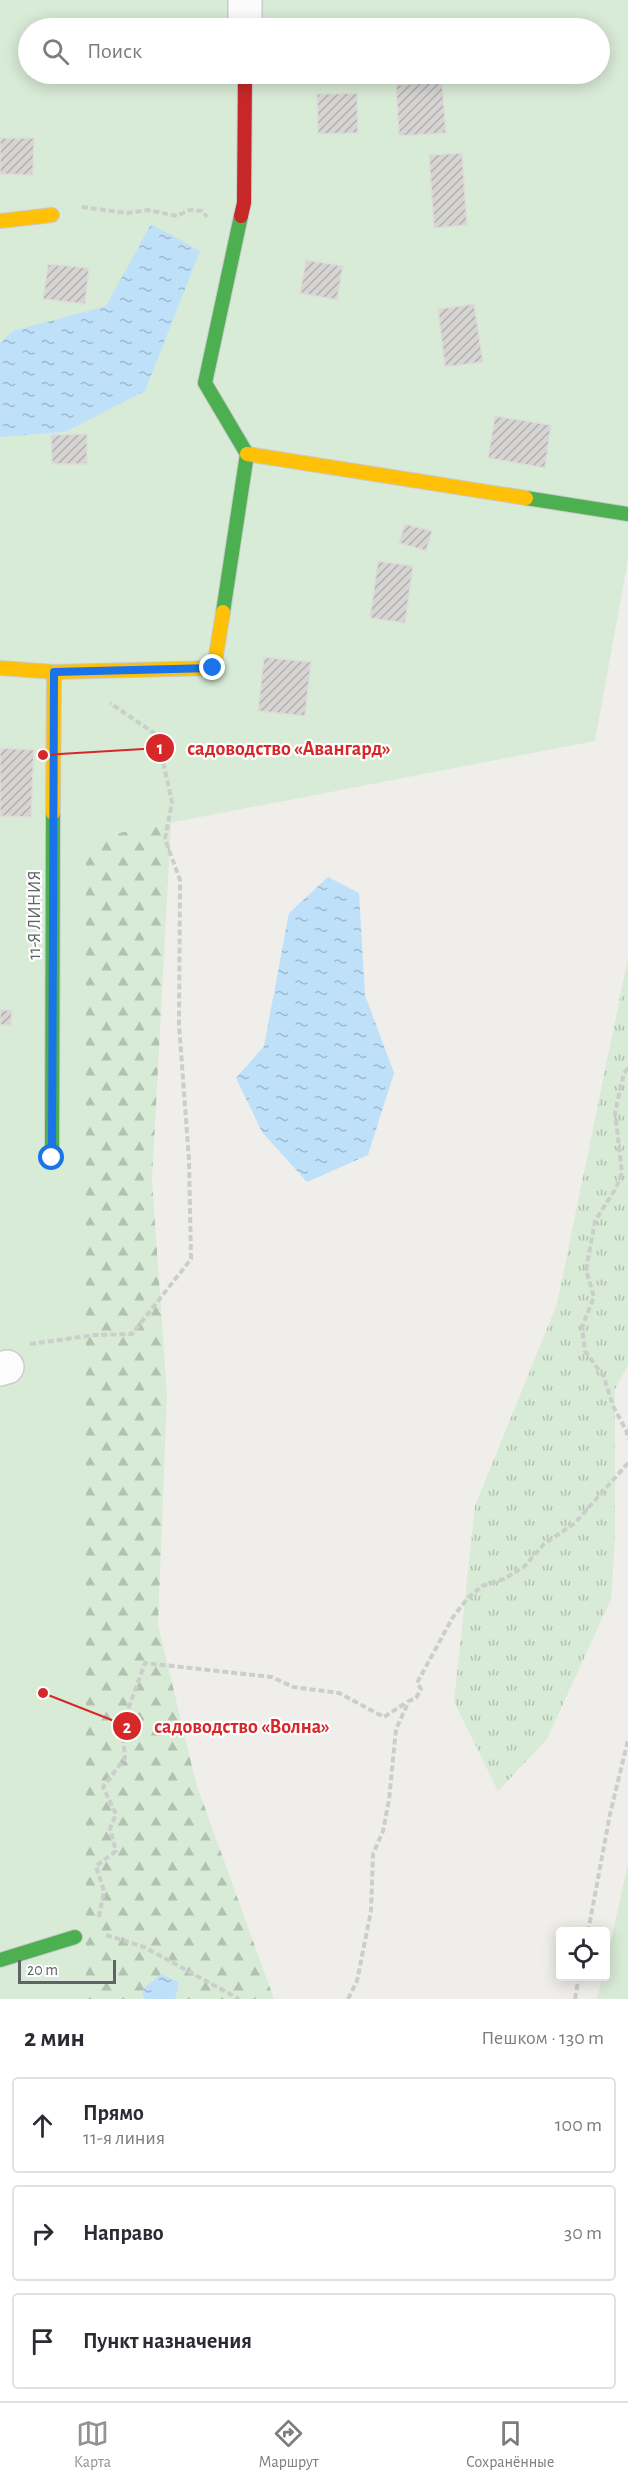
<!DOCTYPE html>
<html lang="ru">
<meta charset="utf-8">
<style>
body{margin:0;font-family:"Alegreya Sans",sans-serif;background:#f2f2f3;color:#2b2b33}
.controls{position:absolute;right:18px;bottom:18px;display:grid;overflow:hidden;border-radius:6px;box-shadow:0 3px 15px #0003}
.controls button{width:54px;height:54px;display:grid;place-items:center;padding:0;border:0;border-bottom:2px solid #e1e1e2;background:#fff;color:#2b2b33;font:30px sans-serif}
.scale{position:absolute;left:18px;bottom:15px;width:98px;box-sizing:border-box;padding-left:6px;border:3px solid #5f6368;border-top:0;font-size:16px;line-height:21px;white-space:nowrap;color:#5f6368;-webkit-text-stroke:4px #fff;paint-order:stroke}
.stop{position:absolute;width:18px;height:18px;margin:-14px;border:4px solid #1a73e8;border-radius:50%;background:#fff}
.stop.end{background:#1a73e8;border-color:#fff;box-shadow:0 2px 6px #0008}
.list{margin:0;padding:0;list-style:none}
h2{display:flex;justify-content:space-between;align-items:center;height:78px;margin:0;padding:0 24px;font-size:26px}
h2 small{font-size:20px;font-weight:400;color:#7c7c81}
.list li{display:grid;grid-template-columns:39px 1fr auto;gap:18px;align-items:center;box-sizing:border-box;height:96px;margin:0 12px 12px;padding:0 12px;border:2px solid #e1e1e2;border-radius:6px}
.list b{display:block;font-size:22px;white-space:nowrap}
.list p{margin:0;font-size:20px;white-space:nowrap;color:#7c7c81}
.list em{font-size:20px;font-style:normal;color:#7c7c81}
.icon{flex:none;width:33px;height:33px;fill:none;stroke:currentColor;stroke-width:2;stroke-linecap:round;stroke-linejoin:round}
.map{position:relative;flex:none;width:628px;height:1999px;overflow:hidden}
.search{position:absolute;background:#fff;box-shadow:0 3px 15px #0003;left:18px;right:18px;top:18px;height:66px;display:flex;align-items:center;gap:15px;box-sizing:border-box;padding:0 21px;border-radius:33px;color:#7c7c81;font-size:22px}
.sheet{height:402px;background:#fff}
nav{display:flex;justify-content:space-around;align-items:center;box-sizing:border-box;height:84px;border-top:2px solid #e1e1e2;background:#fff;font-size:16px;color:#7c7c81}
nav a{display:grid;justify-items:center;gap:3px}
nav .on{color:#919496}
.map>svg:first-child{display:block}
.grass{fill:url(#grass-tufts)}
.forest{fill:url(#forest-firs)}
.garden{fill:#d8ebd6;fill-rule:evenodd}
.water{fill:url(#water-ripples)}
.building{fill:url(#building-hatch);stroke:#deddd9;stroke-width:1.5}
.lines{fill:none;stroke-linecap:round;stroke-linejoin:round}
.street-casing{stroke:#cbcccc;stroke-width:36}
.fast-casing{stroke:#cacacb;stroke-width:16}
.slow-casing{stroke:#cacacb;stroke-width:16}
.jam-casing{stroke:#cacacb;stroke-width:16}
.path{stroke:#cacfcc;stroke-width:4;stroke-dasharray:6 3;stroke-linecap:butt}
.street{stroke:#fdfcfc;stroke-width:33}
.fast{stroke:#4caf50;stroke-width:14}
.slow{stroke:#ffc107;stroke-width:14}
.jam{stroke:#c62828;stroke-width:14}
.route{stroke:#1a73e8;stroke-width:8}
.labels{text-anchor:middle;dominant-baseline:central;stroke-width:4.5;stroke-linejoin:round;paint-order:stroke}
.street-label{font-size:18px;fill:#5f6368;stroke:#fff}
.leader{fill:none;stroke:#d62828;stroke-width:2}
.callout-dot{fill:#d62828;stroke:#fff;stroke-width:2}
.mark-label{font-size:18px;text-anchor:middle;font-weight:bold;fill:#fff}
.callout-label{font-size:20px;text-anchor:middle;font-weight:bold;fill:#d62828;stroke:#fff;stroke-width:4.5;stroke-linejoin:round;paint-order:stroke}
</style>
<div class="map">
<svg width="628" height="1999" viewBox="0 0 628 1999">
<defs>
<pattern id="grass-tufts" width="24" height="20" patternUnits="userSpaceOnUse" patternTransform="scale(1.5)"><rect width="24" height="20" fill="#d8ebd6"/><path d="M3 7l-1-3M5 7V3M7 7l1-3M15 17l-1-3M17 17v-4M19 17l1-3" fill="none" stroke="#b2c2b1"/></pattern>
<pattern id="forest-firs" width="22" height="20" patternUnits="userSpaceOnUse" patternTransform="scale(1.5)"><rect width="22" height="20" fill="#d8ebd6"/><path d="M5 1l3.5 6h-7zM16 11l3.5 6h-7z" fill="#b2c2b1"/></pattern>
<pattern id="water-ripples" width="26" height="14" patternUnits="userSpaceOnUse" patternTransform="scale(1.5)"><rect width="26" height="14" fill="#bfe0f9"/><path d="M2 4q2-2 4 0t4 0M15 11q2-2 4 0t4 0" fill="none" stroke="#9eb9cd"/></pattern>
<pattern id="building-hatch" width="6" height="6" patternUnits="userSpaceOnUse" patternTransform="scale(1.5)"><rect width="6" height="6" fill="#d6d5d3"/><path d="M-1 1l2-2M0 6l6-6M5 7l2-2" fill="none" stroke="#b1b0af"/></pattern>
</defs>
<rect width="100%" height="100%" fill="#efeeea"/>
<path class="grass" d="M628,958V1365L615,1389V1540L611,1599L547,1739L498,1791L454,1702L475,1506L557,1304Z"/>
<path class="forest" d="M171,823L152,1180L167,1395L158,1625L196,1783L274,1999H86V839Z"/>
<g class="garden">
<path d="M0,0H628V559L595,741L86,839V1999H0ZM28,28H600V74H28Z"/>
<path d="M628,1864V1999H597L602,1977L606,1976V1963Z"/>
</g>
<g class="water">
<path d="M151,224L200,251L145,391L65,432L0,437V343L13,331L106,306Z"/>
<path d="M328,877L359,893L365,995L394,1073L368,1155L307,1182L262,1132L236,1078L264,1046L289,913Z"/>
<path d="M161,1974L179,1982L175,1999H144L142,1990Z"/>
</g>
<g class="building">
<path d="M442,81L446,133L399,136L396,85Z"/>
<path d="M357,93L358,133L318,134L317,94Z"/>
<path d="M0,138H34L33,175L0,174Z"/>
<path d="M462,153L467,225L434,228L429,155Z"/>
<path d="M306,260L343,266L337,300L300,293Z"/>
<path d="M48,264L89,268L85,304L43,299Z"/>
<path d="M474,304L483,362L445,367L438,309Z"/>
<path d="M495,416L551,425L545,468L488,458Z"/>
<path d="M87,434V464H52L51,435Z"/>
<path d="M405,524L432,531L426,551L399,543Z"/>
<path d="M378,561L413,566L405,623L370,618Z"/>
<path d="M264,657L311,662L305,716L258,711Z"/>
<path d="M0,748L34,750L31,817L0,816Z"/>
<path d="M0,1010H12L11,1025H0Z"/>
</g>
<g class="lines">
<g class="street-casing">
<g id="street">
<path d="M245,28V0"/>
<path d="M0,1369L7,1367"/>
</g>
</g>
<g class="fast-casing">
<g id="fast">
<path d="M526,498L628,514"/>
<path d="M223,612L247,454L205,383L241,216"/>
<path d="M52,1158L53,813"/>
<path d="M0,1960L75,1937"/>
</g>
</g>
<g class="slow-casing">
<g id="slow">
<path d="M0,221L52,215"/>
<path d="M247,454L526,498"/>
<path d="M0,668L54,672L214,668L223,612"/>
<path d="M53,813L54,672"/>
</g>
</g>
<g class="jam-casing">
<path id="jam" d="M241,216L244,203L245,74"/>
</g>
<g class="path">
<path d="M82,207L127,213L148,210L177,216L189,210L202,211L207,217"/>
<path d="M628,1068L624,1073L615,1112L622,1173L616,1188L595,1221L586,1270L594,1297L582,1327L585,1351L604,1377L613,1406L626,1430L628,1439"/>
<path d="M30,1344L94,1335L132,1334L191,1259L189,1160L179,1025L180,880L165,839L172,802L157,735L110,703"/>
<path d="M99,1917L104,1891L96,1866L116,1851L110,1829L116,1814L103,1787L125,1758L122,1726L145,1663L272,1677L293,1687L339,1693L384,1717L407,1702"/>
<path d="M588,1932L610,1814L628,1740"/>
<path d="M106,1935L144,1947L239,1999"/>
<path d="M348,1999L357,1981L371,1911L373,1854L383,1831L389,1800L396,1729L409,1701L416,1698L421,1689L417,1683L453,1617L468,1598L482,1586L504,1579L524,1567L544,1544L575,1523L628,1463"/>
<path d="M575,1999L579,1976"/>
</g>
<use href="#street" class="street"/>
<use href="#fast" class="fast"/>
<use href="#slow" class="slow"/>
<use href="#jam" class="jam"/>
</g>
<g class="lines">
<path class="route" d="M52,1158L54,672L213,668"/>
</g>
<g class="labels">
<g class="street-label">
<text transform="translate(35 915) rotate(-90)">11-Я ЛИНИЯ</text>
</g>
</g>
<path class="leader" d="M43 755L160 748M43 1693L127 1726"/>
<g class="callout-dot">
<circle cx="43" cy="755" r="6"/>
<circle cx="43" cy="1693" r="6"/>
<circle cx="160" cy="748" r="15"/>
<circle cx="127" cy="1726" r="15"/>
</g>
<g class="mark-label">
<text x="160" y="754">1</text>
<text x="127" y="1733">2</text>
</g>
<g class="callout-label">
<text x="289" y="755">садоводство «Авангард»</text>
<text x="242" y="1733">садоводство «Волна»</text>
</g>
</svg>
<div class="controls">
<button><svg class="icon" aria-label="locate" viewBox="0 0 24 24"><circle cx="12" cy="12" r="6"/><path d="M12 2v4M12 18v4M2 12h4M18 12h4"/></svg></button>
</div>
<div class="scale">20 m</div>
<div class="stop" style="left:52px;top:1158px"></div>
<div class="stop end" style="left:213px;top:668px"></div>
<div class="search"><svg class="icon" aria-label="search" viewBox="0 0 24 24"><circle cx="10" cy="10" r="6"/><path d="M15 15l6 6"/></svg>Поиск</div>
</div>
<section class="sheet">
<h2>2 мин<small>Пешком · 130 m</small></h2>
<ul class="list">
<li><svg class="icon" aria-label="ahead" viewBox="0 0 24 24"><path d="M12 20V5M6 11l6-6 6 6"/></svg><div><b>Прямо</b><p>11-я линия</p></div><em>100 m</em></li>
<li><svg class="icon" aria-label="right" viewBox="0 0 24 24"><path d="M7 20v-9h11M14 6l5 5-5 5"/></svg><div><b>Направо</b></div><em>30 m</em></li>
<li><svg class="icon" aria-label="arrive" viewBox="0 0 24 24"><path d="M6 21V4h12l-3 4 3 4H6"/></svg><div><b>Пункт назначения</b></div></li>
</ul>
</section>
<nav>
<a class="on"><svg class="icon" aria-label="map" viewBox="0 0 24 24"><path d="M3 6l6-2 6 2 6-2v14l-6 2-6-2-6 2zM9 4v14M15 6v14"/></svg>Карта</a>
<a><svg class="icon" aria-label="directions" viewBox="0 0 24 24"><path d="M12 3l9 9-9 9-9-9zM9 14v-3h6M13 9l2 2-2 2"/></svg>Маршрут</a>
<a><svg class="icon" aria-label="saved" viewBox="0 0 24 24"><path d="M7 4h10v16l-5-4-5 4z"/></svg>Сохранённые</a>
</nav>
